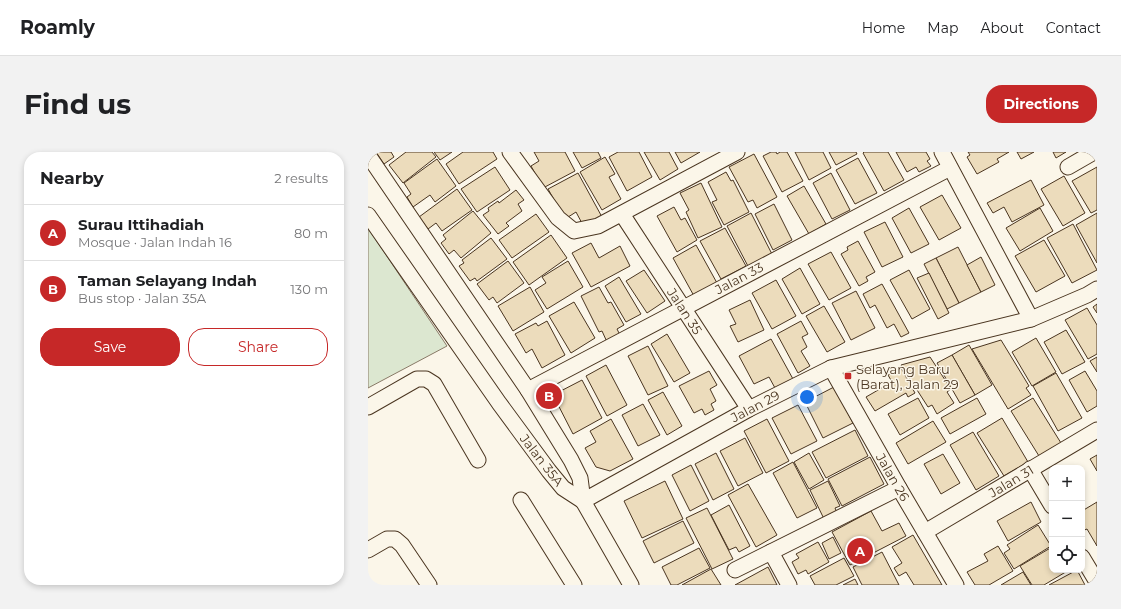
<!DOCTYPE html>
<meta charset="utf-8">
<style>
body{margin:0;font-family:Montserrat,sans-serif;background:#f2f2f2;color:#202124}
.controls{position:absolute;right:12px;bottom:12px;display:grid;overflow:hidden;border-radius:8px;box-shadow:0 2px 6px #0003}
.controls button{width:36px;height:36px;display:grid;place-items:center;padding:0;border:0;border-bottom:1px solid #e0e0e0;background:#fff;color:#202124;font:20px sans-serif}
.you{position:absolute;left:439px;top:245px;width:14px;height:14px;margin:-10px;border:3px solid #fff;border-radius:50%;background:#1a73e8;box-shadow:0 0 0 6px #1a73e833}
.badge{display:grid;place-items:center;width:26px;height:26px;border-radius:50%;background:#c62828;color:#fff;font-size:13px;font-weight:700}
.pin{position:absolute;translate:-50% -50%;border:2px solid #fff;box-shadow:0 1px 4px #0006}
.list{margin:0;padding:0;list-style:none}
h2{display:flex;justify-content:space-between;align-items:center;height:52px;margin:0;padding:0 16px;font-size:17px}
h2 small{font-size:13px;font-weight:400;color:#757577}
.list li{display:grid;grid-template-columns:26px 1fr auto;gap:12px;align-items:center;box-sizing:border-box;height:56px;padding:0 16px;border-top:1px solid #e0e0e0}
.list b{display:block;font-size:15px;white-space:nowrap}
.list p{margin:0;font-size:13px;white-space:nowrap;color:#757577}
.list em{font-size:13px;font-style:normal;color:#757577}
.actions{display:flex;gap:8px;padding:12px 16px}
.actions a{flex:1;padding:9px 0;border:1px solid #c62828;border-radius:16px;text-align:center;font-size:14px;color:#c62828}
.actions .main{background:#c62828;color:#fff}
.icon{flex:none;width:22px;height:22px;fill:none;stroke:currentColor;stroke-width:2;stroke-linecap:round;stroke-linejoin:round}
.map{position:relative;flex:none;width:729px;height:433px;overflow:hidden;border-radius:16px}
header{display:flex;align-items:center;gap:24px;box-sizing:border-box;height:56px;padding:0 20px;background:#fff;border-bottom:1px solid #e0e0e0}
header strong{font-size:19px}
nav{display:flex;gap:22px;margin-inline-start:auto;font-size:14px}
.intro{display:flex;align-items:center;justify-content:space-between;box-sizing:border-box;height:96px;padding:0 24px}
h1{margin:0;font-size:28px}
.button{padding:10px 18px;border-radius:16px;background:#c62828;color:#fff;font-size:14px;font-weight:700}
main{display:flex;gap:24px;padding:0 24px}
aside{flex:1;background:#fff;border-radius:16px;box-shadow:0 2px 6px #0003}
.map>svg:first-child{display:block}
.green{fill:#dce7d0;stroke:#887966}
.building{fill:#ecdcbc;stroke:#4a3520}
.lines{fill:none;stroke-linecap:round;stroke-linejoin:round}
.minor-casing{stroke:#4a3520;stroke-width:17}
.minor{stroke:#fbf6e9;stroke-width:15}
.poi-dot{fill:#c62828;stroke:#fbf6e9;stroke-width:1.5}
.labels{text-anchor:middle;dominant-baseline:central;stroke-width:3;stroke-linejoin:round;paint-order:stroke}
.street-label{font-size:13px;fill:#4a3520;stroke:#fbf6e9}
.poi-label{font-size:13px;fill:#4a3520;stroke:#fbf6e9;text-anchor:start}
</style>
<header>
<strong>Roamly</strong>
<nav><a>Home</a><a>Map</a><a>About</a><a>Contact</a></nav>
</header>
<div class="intro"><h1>Find us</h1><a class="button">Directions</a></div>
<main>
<aside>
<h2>Nearby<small>2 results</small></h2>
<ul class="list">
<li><span class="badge">A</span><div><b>Surau Ittihadiah</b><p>Mosque · Jalan Indah 16</p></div><em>80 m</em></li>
<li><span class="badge">B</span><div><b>Taman Selayang Indah</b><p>Bus stop · Jalan 35A</p></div><em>130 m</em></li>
</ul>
<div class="actions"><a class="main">Save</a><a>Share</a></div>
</aside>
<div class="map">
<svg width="729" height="433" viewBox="0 0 729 433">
<rect width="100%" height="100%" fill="#fbf6e9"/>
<path class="green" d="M0,76L79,194L0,236Z"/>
<g class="building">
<path d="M8,0H23L26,5L16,12Z"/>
<path d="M38,0H64L68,5L35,31L21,13Z"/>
<path d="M66,0H84L72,8Z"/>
<path d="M95,0H125L129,7L91,32L78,12Z"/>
<path d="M166,0H197L207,19L175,36L163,14L171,9Z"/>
<path d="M205,0H230L233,6L214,16Z"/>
<path d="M250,0H271L284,25L259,39L241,5Z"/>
<path d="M276,0H301L310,17L292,28Z"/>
<path d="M307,0H332L313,11Z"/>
<path d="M403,0H408L409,2L412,0H419L435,29L414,40L395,4Z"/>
<path d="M427,0H455L463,16L441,28Z"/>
<path d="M461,0H488L489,2L468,13Z"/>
<path d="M496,0H520L536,28L516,39L495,1Z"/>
<path d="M528,0H558L562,7L559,9L563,14L551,20L548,15L539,20Z"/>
<path d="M600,0H641L629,7L631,10L609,22L599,5L602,3Z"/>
<path d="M649,0H666L653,7Z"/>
<path d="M685,0H698L688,6Z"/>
<path d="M386,2L409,45L389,56L385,48L380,50L361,15Z"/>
<path d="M237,5L247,22L241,25L253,47L234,58L212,20Z"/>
<path d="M490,6L509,41L487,52L468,18Z"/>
<path d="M69,7L88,34L67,50L62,43L45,55L39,45L43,42L36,31Z"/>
<path d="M127,15L142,38L109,60L93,37Z"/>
<path d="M729,15V58L723,61L704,29Z"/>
<path d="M358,20L363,29L365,28L381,60L356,73L344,50L349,48L340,30Z"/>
<path d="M210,21L234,65L216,75L208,60L197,67L180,37Z"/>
<path d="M463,21L482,58L464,67L445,31Z"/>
<path d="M696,24L717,61L695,74L673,37Z"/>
<path d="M663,28L676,53L644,70L636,55L625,61L619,51Z"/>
<path d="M333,31L354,75L330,86L318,60L321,58L312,41Z"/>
<path d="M436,34L458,72L441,82L419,44Z"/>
<path d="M89,37L104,58L74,79L68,71L60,77L51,65Z"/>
<path d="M148,38L156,48L150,52L154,59L138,71L141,74L130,82L115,63L121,59L120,56L130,49L131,51Z"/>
<path d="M574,43L593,76L571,88L552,55Z"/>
<path d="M406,52L424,88L405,98L387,62Z"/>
<path d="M306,55L313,68L317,66L329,88L309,100L289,64Z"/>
<path d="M541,56L561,92L543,101L524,66Z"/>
<path d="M672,56L685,79L652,99L638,76Z"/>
<path d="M105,59L123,81L93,106L86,98L81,102L73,91L78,87L75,83Z"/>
<path d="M383,61L406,106L382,118L359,74Z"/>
<path d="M729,61V111L708,73Z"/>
<path d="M168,62L181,80L144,106L131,88Z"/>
<path d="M517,70L535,105L514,115L496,80Z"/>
<path d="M705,72L729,118L704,131L679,86Z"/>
<path d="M357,76L378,114L353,127L332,89Z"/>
<path d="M183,83L199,106L161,133L145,110Z"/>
<path d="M123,86L139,107L109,129L107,126L102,129L91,114L96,111L94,108Z"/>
<path d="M676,88L697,124L668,140L647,104Z"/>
<path d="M490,89L507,120L498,125L500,129L491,134L473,102L480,98L479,95Z"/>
<path d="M223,91L231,106L252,94L262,114L223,135L204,101Z"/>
<path d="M328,93L349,131L326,144L305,106Z"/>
<path d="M590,95L613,140L591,151L568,106Z"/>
<path d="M463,100L483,136L461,148L440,112Z"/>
<path d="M613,105L627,133L613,140L599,113Z"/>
<path d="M568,106L591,151L579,157L556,112Z"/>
<path d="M140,109L156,131L129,151L125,145L121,148L109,132Z"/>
<path d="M200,109L215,135L179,157L167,138L178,131L174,125Z"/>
<path d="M432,116L452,152L434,162L414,127Z"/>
<path d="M276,118L297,149L279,161L258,129Z"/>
<path d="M541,118L562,157L544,167L522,128Z"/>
<path d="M561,121L581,161L570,167L549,126Z"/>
<path d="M251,125L273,162L258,170L237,134Z"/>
<path d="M408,128L428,164L404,177L384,141Z"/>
<path d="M514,132L541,181L533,185L526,172L519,176L507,153L502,156L495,142Z"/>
<path d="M162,135L176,160L145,179L130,154Z"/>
<path d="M231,135L240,151L243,150L256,173L249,177L252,183L239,190L234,179L231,180L213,144Z"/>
<path d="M488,139L507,176L483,188L464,151Z"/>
<path d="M382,148L396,178L370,190L362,174L368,172L361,158Z"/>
<path d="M206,150L227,186L203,201L181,164Z"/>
<path d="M729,152V161L725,155Z"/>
<path d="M456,154L477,190L459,200L438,164Z"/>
<path d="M719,156L729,173V202L720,207L697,168Z"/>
<path d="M179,169L197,203L174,216L164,197L158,201L147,182L168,171L170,174Z"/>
<path d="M433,169L440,182L434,185L439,195L433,199L442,214L430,221L409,182Z"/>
<path d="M698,178L717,210L694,222L676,190Z"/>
<path d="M299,182L322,221L306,230L283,192Z"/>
<path d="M668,186L688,220L664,234L644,200Z"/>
<path d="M403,187L425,227L407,236L401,225L386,232L371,204Z"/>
<path d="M633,188L661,234L658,236L663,243L640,257L604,197Z"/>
<path d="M601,193L624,233L607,243L584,203Z"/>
<path d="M280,194L300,234L280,243L260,204Z"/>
<path d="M584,203L607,243L592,251L569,211Z"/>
<path d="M562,205L583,237L579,240L586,251L569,262L564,253L560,255L533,213Z"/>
<path d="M729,205V220L722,209Z"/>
<path d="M238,213L259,253L239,264L218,224Z"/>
<path d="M533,216L547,241L540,245L538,241L507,259L498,245L524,230L520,223Z"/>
<path d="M341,219L349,233L342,237L348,249L343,252L346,258L337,263L334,257L326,261L311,234Z"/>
<path d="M717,219L729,239V254L719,260L701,228Z"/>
<path d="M688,221L714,266L690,279L665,234Z"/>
<path d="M214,228L234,266L205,282L185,243Z"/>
<path d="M466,235L485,271L455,286L437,250Z"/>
<path d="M295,240L314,274L299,283L280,248Z"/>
<path d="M550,246L561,266L532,283L520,262Z"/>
<path d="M609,246L618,262L582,282L573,266Z"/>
<path d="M665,246L693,291L671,304L643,259Z"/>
<path d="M275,252L292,283L270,294L254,263Z"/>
<path d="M430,253L449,289L423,302L404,266Z"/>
<path d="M634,266L660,310L636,324L609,281Z"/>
<path d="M243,267L265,307L242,319L228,315L217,296L228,290L222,279Z"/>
<path d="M399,267L421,309L398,321L376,279Z"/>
<path d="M565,269L578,290L540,312L528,291Z"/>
<path d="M487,278L500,304L458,326L444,300Z"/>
<path d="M605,280L631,324L608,338L582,293Z"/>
<path d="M377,286L395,321L370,334L352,299Z"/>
<path d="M348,301L366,337L345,348L327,312Z"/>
<path d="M441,301L456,328L441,337L426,310Z"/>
<path d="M575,302L592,331L573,342L556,312Z"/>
<path d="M729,303V319L722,307Z"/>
<path d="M502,305L516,332L474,354L460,327Z"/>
<path d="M425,310L449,356L429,366L405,321Z"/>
<path d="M323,313L341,349L322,359L304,323Z"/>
<path d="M297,329L315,367L274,386L256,349Z"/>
<path d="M460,329L472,354L467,356L470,363L457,369L442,338Z"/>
<path d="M380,332L409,383L388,395L360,343Z"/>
<path d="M663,350L673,370L640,389L629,369Z"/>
<path d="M729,350V394L719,377L714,379V359Z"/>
<path d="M361,353L382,394L371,400L368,395L361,398L343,363Z"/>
<path d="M339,356L365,407L344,417L318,366Z"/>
<path d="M503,359L514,379L531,371L538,384L482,413L464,380Z"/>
<path d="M315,369L326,391L286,411L275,389Z"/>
<path d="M670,373L683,394L646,417L636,401L642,397L639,393Z"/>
<path d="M545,383L574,433H546L538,420L531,424L526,416L534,411L524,395Z"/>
<path d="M465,385L473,401L461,407L454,391Z"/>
<path d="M450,390L461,410L440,422L438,418L430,422L424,410L431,406L428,402Z"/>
<path d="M630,394L645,419L621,433H607L599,420L620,409L616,402Z"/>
<path d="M684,395V418H701L676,433H664L652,414Z"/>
<path d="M331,396L342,416L309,433H303L294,415Z"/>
<path d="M514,400L531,433H494L485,415Z"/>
<path d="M476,406L486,424L468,433H447L442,424Z"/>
<path d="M400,415L409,433H367Z"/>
<path d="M343,417L353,433H314Z"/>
<path d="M709,418L717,433H681Z"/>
<path d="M655,420L663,433H633Z"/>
<path d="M487,427L490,433H475Z"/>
</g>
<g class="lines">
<g class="minor-casing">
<g id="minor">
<path d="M142,0L190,66L206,79L230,74L369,0"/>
<path d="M574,0L663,167"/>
<path d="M0,3L160,238L203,308L212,326L215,349L263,433"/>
<path d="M700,15L726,0"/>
<path d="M254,62L381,257"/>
<path d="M0,63L131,251L181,319L195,336L215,349"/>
<path d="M463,216L531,336L588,433"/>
<path d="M160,238L582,16"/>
<path d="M0,255L49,227H58L66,232L110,308"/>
<path d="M662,317L684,354"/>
<path d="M153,348L206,433"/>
<path d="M215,349L381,257L463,216L663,167L719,143L729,137"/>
<path d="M557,380L729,278"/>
<path d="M0,398L19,387H27L34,393L61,433"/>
<path d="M403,400L421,433"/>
<path d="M714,405L729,430"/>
<path d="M367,418L531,336"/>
</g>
</g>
<use href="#minor" class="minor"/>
</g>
<rect class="poi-dot" x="476" y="220" width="8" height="8" rx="2"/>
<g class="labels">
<g class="street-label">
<text transform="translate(371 126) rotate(-28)">Jalan 33</text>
<text transform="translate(317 159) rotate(57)">Jalan 35</text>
<text transform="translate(387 254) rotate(-28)">Jalan 29</text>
<text transform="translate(174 308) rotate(52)">Jalan 35A</text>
<text transform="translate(525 325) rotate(60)">Jalan 26</text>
<text transform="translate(643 329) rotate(-31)">Jalan 31</text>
</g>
<g class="poi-label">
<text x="488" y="217">Selayang Baru<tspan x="488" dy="15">(Barat), Jalan 29</tspan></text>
</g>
</g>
</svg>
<div class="controls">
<button>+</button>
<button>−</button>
<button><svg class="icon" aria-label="locate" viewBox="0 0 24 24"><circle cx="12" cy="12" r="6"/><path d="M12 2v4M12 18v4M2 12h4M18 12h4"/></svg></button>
</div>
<div class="you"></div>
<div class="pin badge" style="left:492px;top:399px">A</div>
<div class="pin badge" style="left:181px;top:244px">B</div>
</div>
</main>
